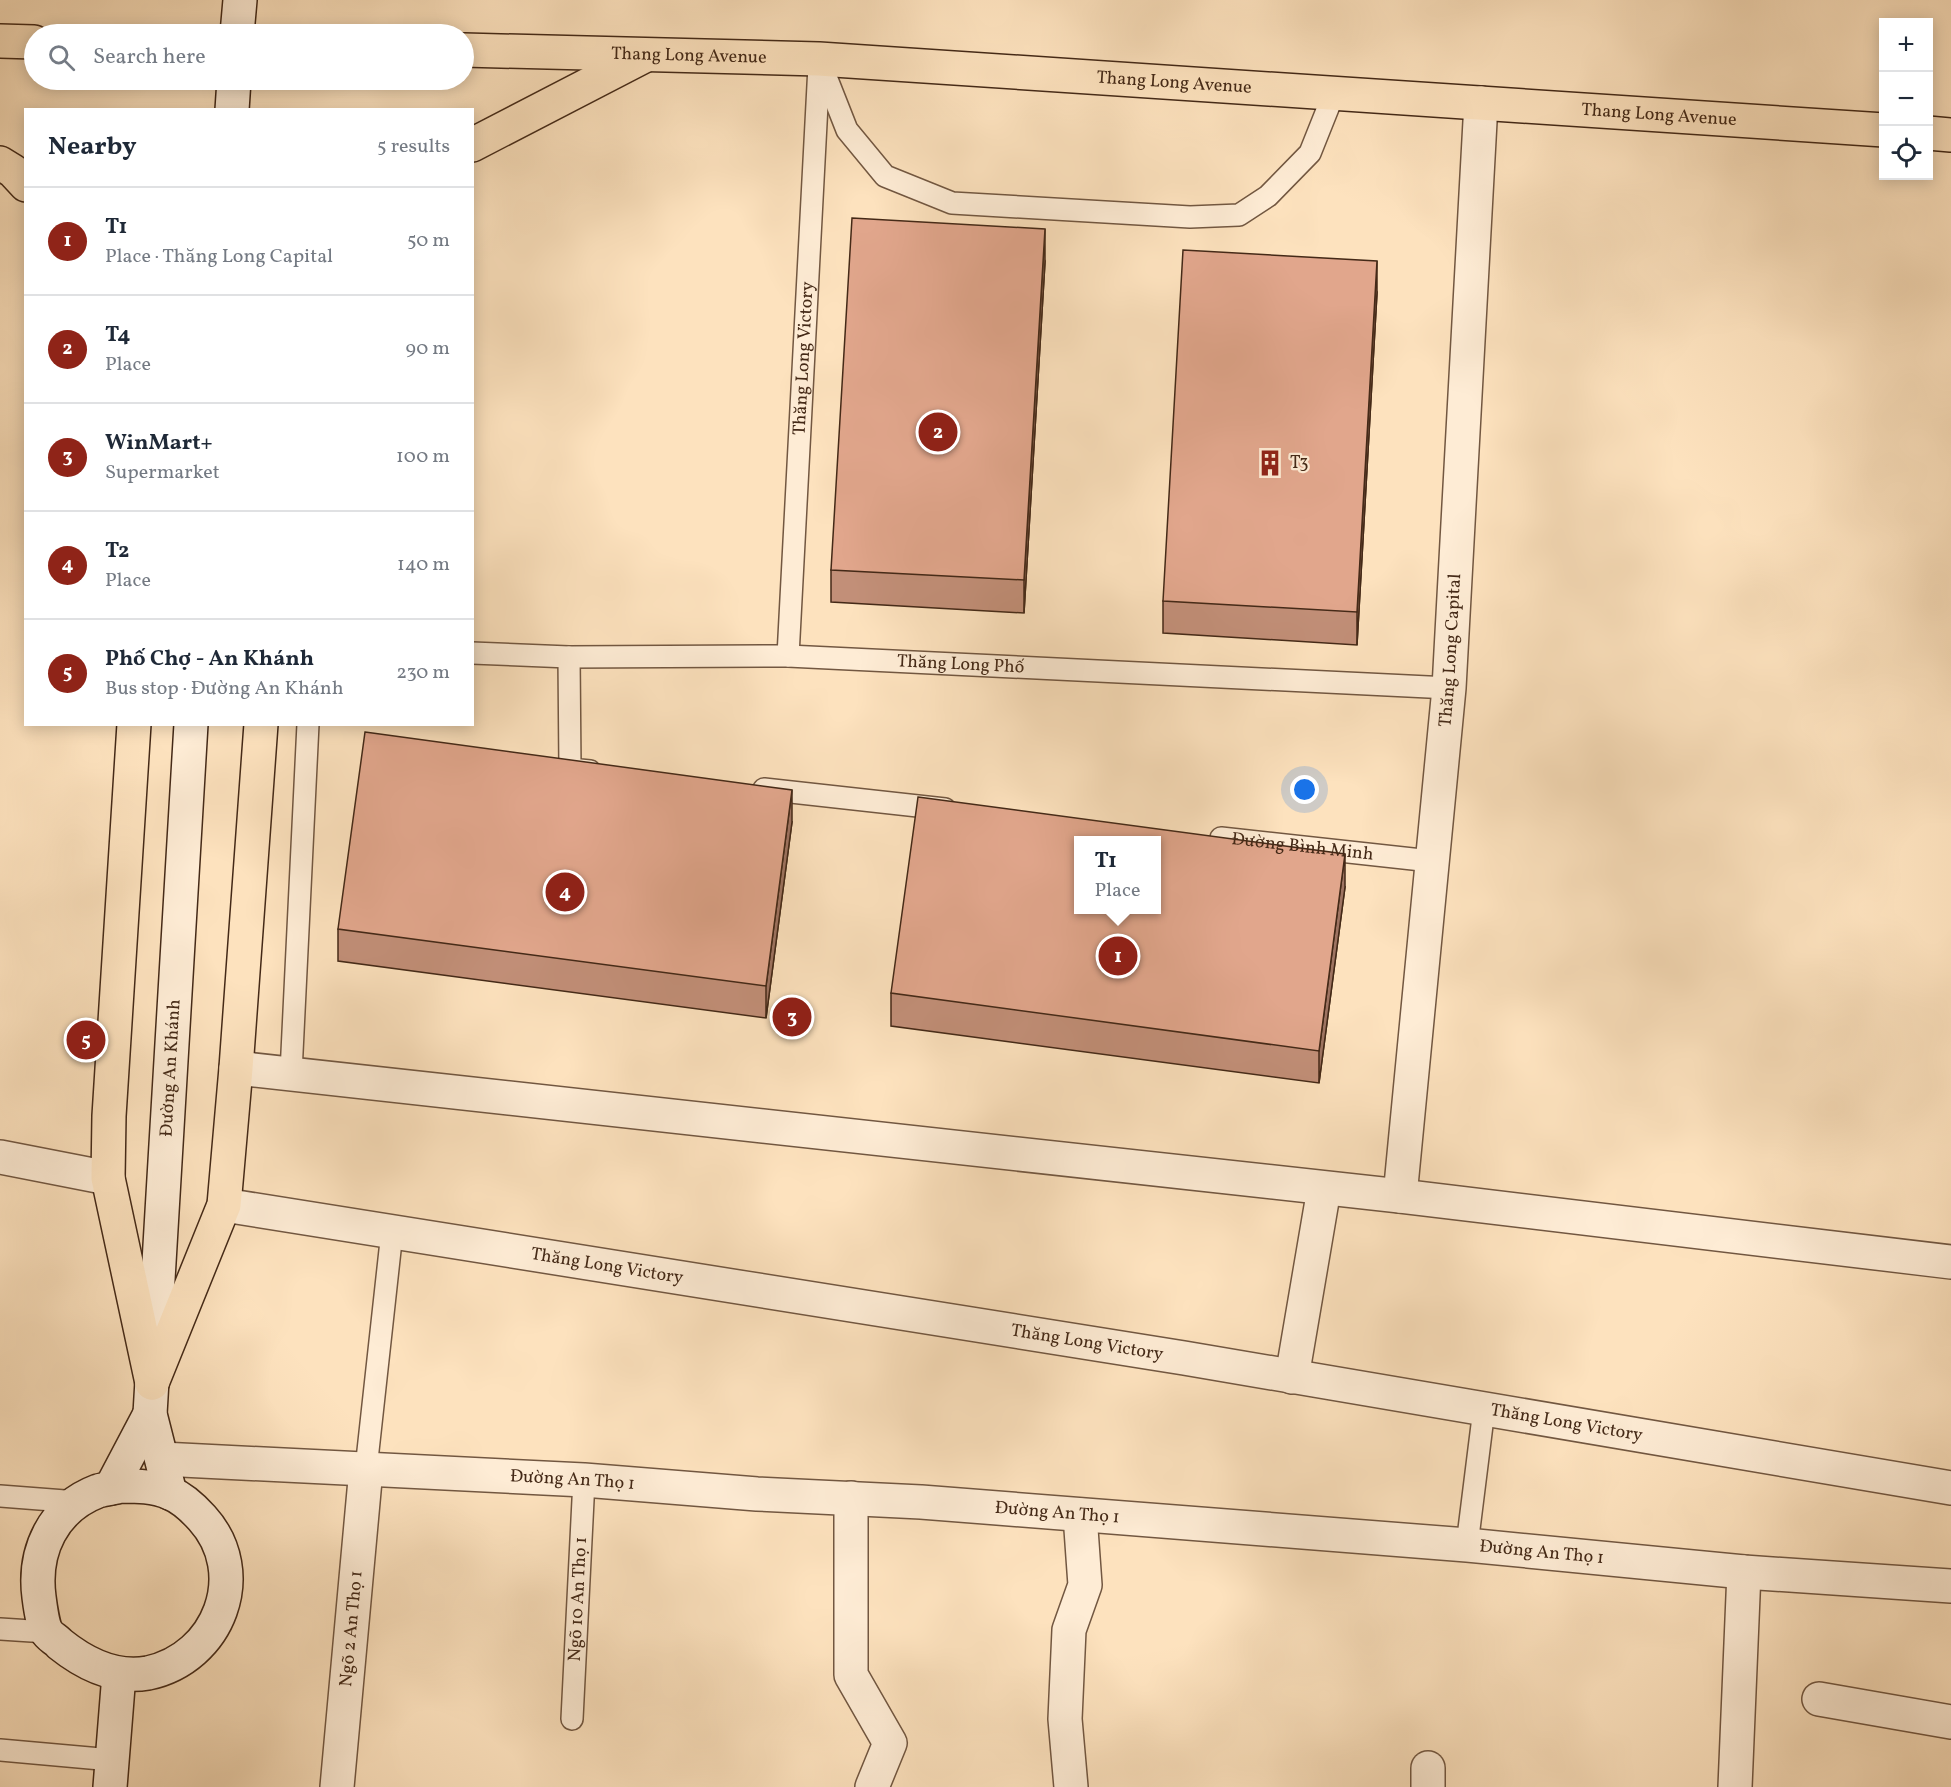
<!DOCTYPE html>
<meta charset="utf-8">
<style>
body{margin:0;font-family:Vollkorn,serif;background:#f6f6f7;color:#1f2937}
.controls{position:absolute;right:18px;top:18px;display:grid;overflow:hidden;border-radius:0px;box-shadow:0 3px 15px #0003}
.controls button{width:54px;height:54px;display:grid;place-items:center;padding:0;border:0;border-bottom:2px solid #e0e1e3;background:#fff;color:#1f2937;font:30px sans-serif}
.you{position:absolute;left:1305px;top:790px;width:21px;height:21px;margin:-15px;border:4px solid #fff;border-radius:50%;background:#1a73e8;box-shadow:0 0 0 9px #1a73e833}
.badge{display:grid;place-items:center;width:39px;height:39px;border-radius:50%;background:#8f2418;color:#fff;font-size:20px;font-weight:700}
.pin{position:absolute;translate:-50% -50%;border:3px solid #fff;box-shadow:0 2px 6px #0006}
.popup{position:absolute;left:1074px;top:836px;width:87px;height:78px;box-sizing:border-box;display:grid;place-content:center;border-radius:0px;background:#fff;filter:drop-shadow(0 2px 4px #0005);font-size:20px;white-space:nowrap;color:#747a83}
.popup b{font-size:22px;color:#1f2937}
.popup::after{content:'';position:absolute;left:50%;top:100%;margin-left:-12px;border:12px solid transparent;border-top-color:#fff}
.list{margin:0;padding:0;list-style:none}
h2{display:flex;justify-content:space-between;align-items:center;height:78px;margin:0;padding:0 24px;font-size:26px}
h2 small{font-size:20px;font-weight:400;color:#747a83}
.list li{display:grid;grid-template-columns:39px 1fr auto;gap:18px;align-items:center;box-sizing:border-box;height:108px;padding:0 24px;border-top:2px solid #e0e1e3}
.list b{display:block;font-size:22px;white-space:nowrap}
.list p{margin:0;font-size:20px;white-space:nowrap;color:#747a83}
.list em{font-size:20px;font-style:normal;color:#747a83}
.icon{flex:none;width:33px;height:33px;fill:none;stroke:currentColor;stroke-width:2;stroke-linecap:round;stroke-linejoin:round}
.map{position:relative;flex:none;width:1951px;height:1787px;overflow:hidden}
.search{position:absolute;background:#fff;box-shadow:0 3px 15px #0003;left:24px;top:24px;width:450px;height:66px;display:flex;align-items:center;gap:15px;box-sizing:border-box;padding:0 21px;border-radius:33px;color:#747a83;font-size:22px}
.panel{position:absolute;background:#fff;box-shadow:0 3px 15px #0003;left:24px;top:108px;width:450px;height:618px;border-radius:0px}
.map>svg:first-child{display:block}
.lines{fill:none;stroke-linecap:round;stroke-linejoin:round}
.lane-casing{stroke:#725741;stroke-width:24}
.street-casing{stroke:#725741;stroke-width:36}
.secondary-casing{stroke:#442917;stroke-width:36}
.primary-casing{stroke:#442917;stroke-width:36}
.lane{stroke:#feecd5;stroke-width:21}
.street{stroke:#feecd5;stroke-width:33}
.secondary{stroke:#feecd5;stroke-width:33}
.primary{stroke:#fde2be;stroke-width:33}
.wall{fill:#c28f78;stroke:#442917;stroke-width:1.5}
.shaded-wall{fill:#9e7462;stroke:#442917;stroke-width:1.5}
.building{fill:#e1a68c;stroke:#442917;stroke-width:1.5;fill-rule:evenodd}
.labels{text-anchor:middle;dominant-baseline:central;stroke-width:4.5;stroke-linejoin:round;paint-order:stroke}
.street-label{font-size:18px;fill:#442917;stroke:#feecd5}
.poi-label{font-size:18px;fill:#442917;stroke:#feecd5;text-anchor:start}
</style>
<div class="map">
<svg width="1951" height="1787" viewBox="0 0 1951 1787">
<rect width="100%" height="100%" fill="#fde2be"/>
<filter id="stains"><feTurbulence type="fractalNoise" baseFrequency=".00333" numOctaves="4"/><feColorMatrix values="0 0 0 0 .2 0 0 0 0 .09 0 0 0 0 .02 0 0 0 .5 -.17"/></filter>
<radialGradient id="worn" r=".72"><stop offset=".6" stop-color="#630" stop-opacity="0"/><stop offset="1" stop-color="#630" stop-opacity=".3"/></radialGradient>
<g class="lines">
<g class="lane-casing">
<g id="lane">
<path d="M819,59L847,130L885,176L952,203L1190,217L1239,215L1268,196L1310,153L1334,93"/>
<path id="s1" d="M472,653L569,657L788,656L1449,688"/>
<path id="s2" d="M788,656L819,66"/>
<path d="M569,657L570,769L590,771"/>
<path d="M764,789L945,809"/>
<path id="s3" d="M1221,838L1431,861"/>
<path d="M291,1073L308,724"/>
<path d="M366,1469L392,1232"/>
<path d="M0,1496L78,1502"/>
<path d="M1467,1545L1484,1409"/>
<path d="M0,1629L47,1632"/>
<path id="s4" d="M572,1719L584,1480"/>
<path d="M0,1750L112,1760"/>
</g>
</g>
<g class="street-casing">
<g id="street">
<path d="M236,1068L1400,1196L1951,1262"/>
<path d="M0,1157L108,1178"/>
<path id="s5" d="M1400,1196L1449,688L1481,103"/>
<path id="s6" d="M224,1205L1184,1358L1951,1488"/>
<path d="M1292,1377L1324,1189"/>
<path id="s7" d="M162,1459L584,1480L757,1494L921,1502L1467,1545L1744,1572L1951,1586"/>
<path d="M851,1498V1675L890,1743L872,1787"/>
<path d="M1819,1699L1951,1722"/>
<path d="M1428,1768V1787"/>
<path id="s8" d="M337,1787L366,1469"/>
<path d="M1071,1787L1065,1719L1069,1630L1085,1585L1080,1515"/>
<path d="M1735,1787L1744,1572"/>
</g>
</g>
<g class="secondary-casing">
<g id="secondary">
<path d="M237,34L240,0"/>
<path d="M232,110L234,80"/>
<path d="M121,1486C137,1486 154,1486 170,1493C182,1498 193,1508 202,1518C252,1573 219,1658 148,1673C115,1679 85,1664 60,1644C57,1640 49,1636 47,1632C43,1626 40,1605 39,1597C33,1551 53,1508 98,1491C105,1489 113,1488 121,1486Z"/>
<path d="M111,1488L150,1414"/>
<path id="s9" d="M170,1493L150,1414L191,724"/>
<path d="M110,1787L119,1674"/>
</g>
</g>
<g class="primary-casing">
<g id="primary">
<path d="M0,41L34,42"/>
<path id="s10" d="M464,50L819,59L1884,130"/>
<path d="M1928,133L1951,135"/>
<path d="M472,145L644,56"/>
<path d="M0,163L13,171L26,185"/>
<path d="M134,724L109,1116L108,1178L152,1383"/>
<path d="M152,1383L224,1205L236,1068L261,724"/>
</g>
</g>
<use href="#lane" class="lane"/>
<use href="#street" class="street"/>
<use href="#secondary" class="secondary"/>
<use href="#primary" class="primary"/>
</g>
<g class="wall">
<path d="M1045,262L1024,613L831,602V570Z"/>
<path d="M1377,293L1357,645L1163,633V601Z"/>
<path d="M792,822L766,1018L338,961V929Z"/>
<path d="M1345,887L1319,1083L891,1026V993Z"/>
</g>
<g class="shaded-wall">
<path d="M1045,229V262L1024,613V580Z"/>
<path d="M1377,261V293L1357,645V612Z"/>
<path d="M792,790V822L766,1018V986Z"/>
<path d="M1345,854V887L1319,1083V1051Z"/>
</g>
<g class="building">
<path d="M852,218L1045,229L1024,580L831,570Z"/>
<path d="M1183,250L1377,261L1357,612L1163,601Z"/>
<path d="M365,732L792,790L766,986L338,929Z"/>
<path d="M918,797L1345,854L1319,1051L891,993ZM1079,840H1157V909H1079Z"/>
</g>
<defs>
<g id="building-bare" transform="scale(2.07)"><path d="M-4-6H4V6H1V3H-1V6H-4ZM-2.5-4.3h1.7v1.8h-1.7ZM.8-4.3h1.7v1.8H.8ZM-2.5-1h1.7V.8h-1.7ZM.8-1h1.7V.8H.8Z" fill="#8f2418" stroke="#feecd5" stroke-width="2.5" paint-order="stroke"/></g>
</defs>
<g fill-rule="evenodd">
<use href="#building-bare" x="1270" y="463"/>
</g>
<g class="labels">
<g class="street-label">
<text stroke="none"><textPath href="#s10" startOffset="225">Thang Long Avenue</textPath></text>
<text stroke="none"><textPath href="#s10" startOffset="711">Thang Long Avenue</textPath></text>
<text stroke="none"><textPath href="#s10" startOffset="1197">Thang Long Avenue</textPath></text>
<text stroke="none"><textPath href="#s2" startOffset="298">Thăng Long Victory</textPath></text>
<text stroke="none"><textPath href="#s5" startOffset="548">Thăng Long Capital</textPath></text>
<text stroke="none"><textPath href="#s1" startOffset="489">Thăng Long Phố</textPath></text>
<text stroke="none"><textPath href="#s3" startOffset="82">Đường Bình Minh</textPath></text>
<text stroke="none"><textPath href="#s9" startOffset="428">Đường An Khánh</textPath></text>
<text stroke="none"><textPath href="#s6" startOffset="388">Thăng Long Victory</textPath></text>
<text stroke="none"><textPath href="#s6" startOffset="874">Thăng Long Victory</textPath></text>
<text stroke="none"><textPath href="#s6" startOffset="1360">Thăng Long Victory</textPath></text>
<text stroke="none"><textPath href="#s7" startOffset="411">Đường An Thọ 1</textPath></text>
<text stroke="none"><textPath href="#s7" startOffset="897">Đường An Thọ 1</textPath></text>
<text stroke="none"><textPath href="#s7" startOffset="1383">Đường An Thọ 1</textPath></text>
<text stroke="none"><textPath href="#s4" startOffset="120">Ngõ 10 An Thọ 1</textPath></text>
<text stroke="none"><textPath href="#s8" startOffset="159">Ngõ 2 An Thọ 1</textPath></text>
</g>
<g class="poi-label">
<text x="1290" y="463">T3</text>
</g>
</g>
<rect width="100%" height="100%" filter="url(#stains)"/>
<rect width="100%" height="100%" fill="url(#worn)"/>
</svg>
<div class="controls">
<button>+</button>
<button>−</button>
<button><svg class="icon" aria-label="locate" viewBox="0 0 24 24"><circle cx="12" cy="12" r="6"/><path d="M12 2v4M12 18v4M2 12h4M18 12h4"/></svg></button>
</div>
<div class="you"></div>
<div class="pin badge" style="left:1118px;top:956px">1</div>
<div class="popup"><b>T1</b>Place</div>
<div class="pin badge" style="left:938px;top:432px">2</div>
<div class="pin badge" style="left:792px;top:1017px">3</div>
<div class="pin badge" style="left:565px;top:892px">4</div>
<div class="pin badge" style="left:86px;top:1040px">5</div>
<div class="search"><svg class="icon" aria-label="search" viewBox="0 0 24 24"><circle cx="10" cy="10" r="6"/><path d="M15 15l6 6"/></svg>Search here</div>
<section class="panel">
<h2>Nearby<small>5 results</small></h2>
<ul class="list">
<li><span class="badge">1</span><div><b>T1</b><p>Place · Thăng Long Capital</p></div><em>50 m</em></li>
<li><span class="badge">2</span><div><b>T4</b><p>Place</p></div><em>90 m</em></li>
<li><span class="badge">3</span><div><b>WinMart+</b><p>Supermarket</p></div><em>100 m</em></li>
<li><span class="badge">4</span><div><b>T2</b><p>Place</p></div><em>140 m</em></li>
<li><span class="badge">5</span><div><b>Phố Chợ - An Khánh</b><p>Bus stop · Đường An Khánh</p></div><em>230 m</em></li>
</ul>
</section>
</div>
